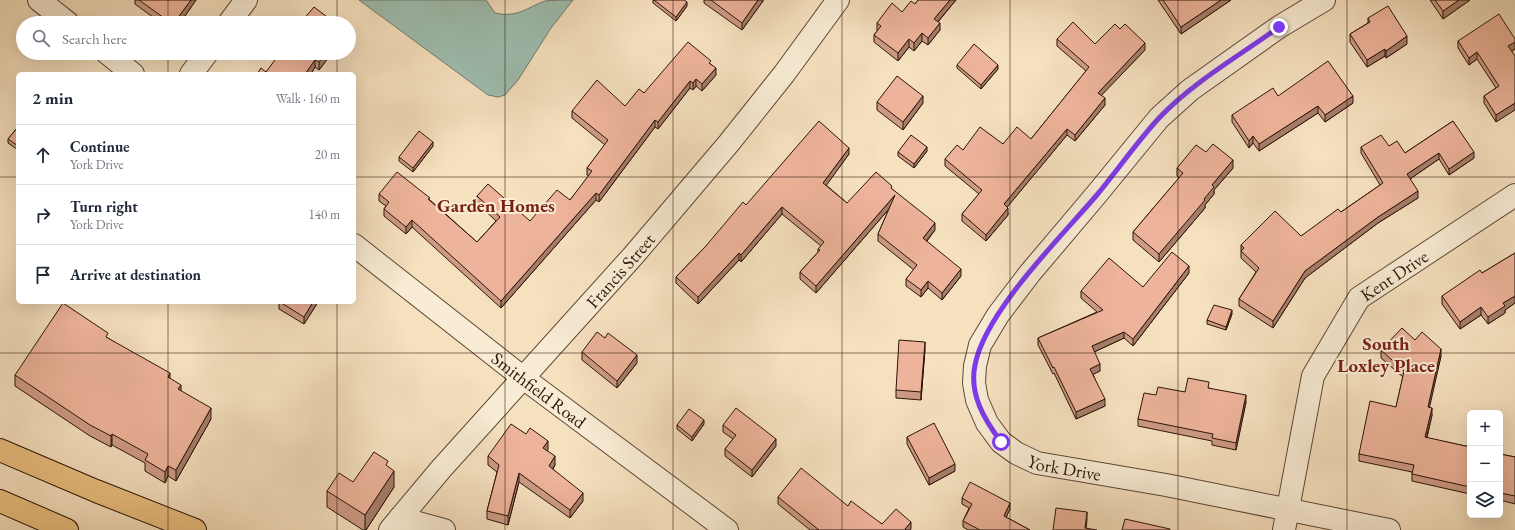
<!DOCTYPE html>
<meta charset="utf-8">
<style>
body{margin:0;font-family:"EB Garamond",serif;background:#f6f6f7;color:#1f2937}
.controls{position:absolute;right:12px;bottom:12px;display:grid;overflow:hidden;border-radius:6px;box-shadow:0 4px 16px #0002}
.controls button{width:36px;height:36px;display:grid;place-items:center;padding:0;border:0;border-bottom:1px solid #e0e1e3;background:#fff;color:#1f2937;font:20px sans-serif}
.stop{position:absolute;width:12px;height:12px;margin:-9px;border:3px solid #7c3aed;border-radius:50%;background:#fff}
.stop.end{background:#7c3aed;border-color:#fff;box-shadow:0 1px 4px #0008}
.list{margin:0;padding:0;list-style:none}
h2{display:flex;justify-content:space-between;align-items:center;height:52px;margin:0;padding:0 16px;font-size:17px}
h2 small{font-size:13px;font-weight:400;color:#747a83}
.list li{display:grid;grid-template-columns:26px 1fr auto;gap:12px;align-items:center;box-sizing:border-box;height:60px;padding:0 16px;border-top:1px solid #e0e1e3}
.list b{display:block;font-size:15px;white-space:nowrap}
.list p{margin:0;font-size:13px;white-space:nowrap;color:#747a83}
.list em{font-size:13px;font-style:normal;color:#747a83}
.icon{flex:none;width:22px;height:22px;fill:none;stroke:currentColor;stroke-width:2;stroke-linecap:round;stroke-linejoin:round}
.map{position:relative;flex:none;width:1515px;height:530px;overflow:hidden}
.search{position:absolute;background:#fff;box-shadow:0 4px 16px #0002;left:16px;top:16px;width:340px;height:44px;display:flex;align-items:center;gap:10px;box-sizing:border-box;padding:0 14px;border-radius:22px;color:#747a83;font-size:15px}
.panel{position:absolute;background:#fff;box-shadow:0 4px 16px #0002;left:16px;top:72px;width:340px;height:232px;border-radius:6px}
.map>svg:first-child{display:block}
.water{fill:#9dbeb0;stroke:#707a6d}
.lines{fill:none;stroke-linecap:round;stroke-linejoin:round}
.minor-casing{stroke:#5e4736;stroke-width:24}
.major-casing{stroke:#2c1408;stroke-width:24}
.minor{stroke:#f9ecd5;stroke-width:22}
.major{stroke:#ebc080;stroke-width:22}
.wall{fill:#cd9b85;stroke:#2c1408}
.shaded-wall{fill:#a77e6c;stroke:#2c1408}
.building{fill:#eeb49b;stroke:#2c1408}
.route{stroke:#7c3aed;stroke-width:5}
.grid{fill:none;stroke:#2c1408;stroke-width:1;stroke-opacity:0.55}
.labels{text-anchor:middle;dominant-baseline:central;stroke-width:4;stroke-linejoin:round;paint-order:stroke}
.street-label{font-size:18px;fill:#2c1408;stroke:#f9ecd5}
.neighbourhood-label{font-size:19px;font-weight:bold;fill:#7a1f14;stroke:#f9ecd5}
</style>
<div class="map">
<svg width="1515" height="530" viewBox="0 0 1515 530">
<rect width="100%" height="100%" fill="#f6e1bf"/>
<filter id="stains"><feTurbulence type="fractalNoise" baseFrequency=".005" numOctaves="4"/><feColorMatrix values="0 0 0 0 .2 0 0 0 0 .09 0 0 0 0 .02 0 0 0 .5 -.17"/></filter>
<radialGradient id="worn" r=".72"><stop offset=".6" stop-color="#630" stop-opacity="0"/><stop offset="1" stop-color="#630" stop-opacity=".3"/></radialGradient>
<path class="water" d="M359,0H486L495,13C518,18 526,8 545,1C553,0 565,0 573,0L551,28L518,80L505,95L498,97L488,95Z"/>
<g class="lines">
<g class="minor-casing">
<g id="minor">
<path d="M39,0L68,23"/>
<path id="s1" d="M1324,0L1279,27L1190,90L1159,118L1096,195L1030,273L998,315L980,345L975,366L974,383L977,400L987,423L1001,442L1016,453L1037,463L1166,485L1389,530"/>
<path d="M229,23L246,0"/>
<path d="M107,53L133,74"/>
<path d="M191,74L207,53"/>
<path id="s2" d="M354,245L522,377L727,530"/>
<path d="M400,518L444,530"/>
<path id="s3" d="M390,530L441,469L633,256L729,143L784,74L838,0"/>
<path id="s4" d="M1284,530L1313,376L1359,298L1515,195"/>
</g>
</g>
<g class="major-casing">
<g id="major">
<path d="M0,450L96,491L195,530"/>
<path d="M0,501L67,530"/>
</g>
</g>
<use href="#minor" class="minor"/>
<use href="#major" class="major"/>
</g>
<g class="wall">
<path d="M135,0H196L180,23H161L135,4Z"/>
<path d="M653,0H684L687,6L676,21L653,3Z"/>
<path d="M704,0H763V1L742,30L704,3Z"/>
<path d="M918,0H956L938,22L940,30L928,45L922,41L914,51L909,47L898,61L874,42V35L877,31V23L902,12L915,4Z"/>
<path d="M1158,0H1231L1181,34Z"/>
<path d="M1430,0H1470L1443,19Z"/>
<path d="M1368,18L1407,44L1386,58L1385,56L1367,67L1350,42V34L1368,23Z"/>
<path d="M1057,39L1095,44L1145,50L1101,95L1105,105L1075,141L1067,135L1007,207L1008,215L986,241L962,221V214L979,194L945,166V159L963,150L1031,139L1086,71L1057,46Z"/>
<path d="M1458,41L1515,49L1512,51L1496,122L1484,103V96L1496,88L1477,59L1469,65L1458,48Z"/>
<path d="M332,53L319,70L315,67L311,74H257Z"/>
<path d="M711,64L716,75L702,91L696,86L693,90L690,88L658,129L655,127L599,202L596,200L501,308L412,227L406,234L384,216V209L386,206L379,201V194L430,200L477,242L496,221L477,203V196L530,221L570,200L589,176L587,175V168L605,145L572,118V111L625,106L644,93Z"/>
<path d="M957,65L998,69L981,89L957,68Z"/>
<path d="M1278,96L1353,103L1325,122L1318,113L1259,151L1253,143L1249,148L1232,122V115Z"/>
<path d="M877,102L923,103L903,130L877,110Z"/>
<path d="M1453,121L1474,158L1449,175L1439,159L1410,179L1418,198L1378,223L1305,278L1273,328L1239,306V299L1256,272L1241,258V245L1301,236L1341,212L1380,185L1361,153V147L1389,146L1405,153Z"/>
<path d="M18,127V150L8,143V139Z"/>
<path d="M433,146L413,172L399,161V157Z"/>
<path d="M927,151L914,168L898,156V152Z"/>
<path d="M1206,152L1233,168L1214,190V194L1205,205V208L1159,262L1133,240V232L1179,178L1177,176V168Z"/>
<path d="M849,154L826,185L847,203L892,189L935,230L927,241L961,276L942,300L928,288L921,297L906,286V279L914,270L878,241V234L889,209L816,293L800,279V272L818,252V249L821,246L782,214L741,262L739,260L698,304L676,283V277L746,205Z"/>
<path d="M1515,253V303L1505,310V313L1488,324L1481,315L1460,329L1442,304V296L1482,273Z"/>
<path d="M1189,273L1133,346L1124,338L1094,352L1100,371L1093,374L1105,406L1076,419L1054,373L1053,374L1038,345V338L1097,312L1081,298V291L1143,287Z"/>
<path d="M279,302H318L304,324L279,309Z"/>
<path d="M1232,314L1226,330L1207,324V320Z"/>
<path d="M108,338L170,379L181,391L211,419L176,481L168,476L165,483L145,471V463L112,445L111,447L90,436L15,386V375Z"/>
<path d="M1415,340L1441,356L1429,407L1432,415L1427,438L1470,447V494L1412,481V472L1359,461V454L1396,407L1403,377L1381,358V350Z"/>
<path d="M925,349L921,400L896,398V390Z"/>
<path d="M582,352L637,363L617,388L582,360Z"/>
<path d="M1209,388L1246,402L1236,450L1212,445V441L1138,426V419L1156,395L1185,392Z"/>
<path d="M704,424L692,441L677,429V425Z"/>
<path d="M723,425L776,446L752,477L725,456V449L733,439L723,432Z"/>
<path d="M907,437L955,471L929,485L907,444Z"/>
<path d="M548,450L547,451L555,465L553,469L583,501L570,518L519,482L508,525L487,519V511L497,472L488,465V456Z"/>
<path d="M1500,454L1515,457V504L1500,500Z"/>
<path d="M388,467L394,487L366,530H363L327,507V491L353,482Z"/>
<path d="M778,497L848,506L882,524L911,529L910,530H810L778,504Z"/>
<path d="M962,498L1010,509L1006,517L1030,530H968L963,527V521L969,508L962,504Z"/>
</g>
<g class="shaded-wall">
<path d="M191,0H196L180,23H174Z"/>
<path d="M758,0H763V1L742,30V23Z"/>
<path d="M950,0H956L934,26V19Z"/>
<path d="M1221,0H1231L1181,34V27Z"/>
<path d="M1459,0H1470L1443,19V11Z"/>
<path d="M687,2V6L676,21V17Z"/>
<path d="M940,23V30L928,45V38Z"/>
<path d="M922,33V41L914,51V43Z"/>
<path d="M1407,36V44L1386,58V51Z"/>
<path d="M909,39V47L898,61V53Z"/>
<path d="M1515,42V49L1508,53V46Z"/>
<path d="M1145,43V50L1098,99V93Z"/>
<path d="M1385,49V56L1367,67V60Z"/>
<path d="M1477,52V59L1469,65V58Z"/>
<path d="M326,53H332L319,70V62Z"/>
<path d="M315,60V67L311,74H305Z"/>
<path d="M998,65V69L981,89V85Z"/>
<path d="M716,68V75L702,91V84Z"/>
<path d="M696,79V86L693,90V83Z"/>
<path d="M690,81V88L658,129V122Z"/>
<path d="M923,96V103L903,130V122Z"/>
<path d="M1353,96V103L1325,122V115Z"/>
<path d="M1105,98V105L1075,141V135Z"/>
<path d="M1515,103V110L1496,122V115Z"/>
<path d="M1318,106V113L1259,151V144Z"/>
<path d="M655,120V127L599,202V195Z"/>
<path d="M1067,129V135L1004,211V204Z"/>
<path d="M1253,136V143L1249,148V141Z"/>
<path d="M433,142V146L413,172V168Z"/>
<path d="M927,147V151L914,168V164Z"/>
<path d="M849,148V154L823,190V183Z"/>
<path d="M1474,152V158L1449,175V169Z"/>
<path d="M1439,153V159L1407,181V174Z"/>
<path d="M1233,160V168L1214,190V194L1205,205V208L1159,262V254L1204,199L1212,185Z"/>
<path d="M1418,191V198L1378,223L1305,278L1273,328V321L1305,271L1378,217Z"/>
<path d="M596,193V200L501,308V301Z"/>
<path d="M895,195V202L816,293V286Z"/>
<path d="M782,207V214L741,262V255Z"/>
<path d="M1008,208V215L986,241V235Z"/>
<path d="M412,220V227L406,234V227Z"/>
<path d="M935,223V230L923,245V238Z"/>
<path d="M739,253V260L698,304V297Z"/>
<path d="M1189,266V273L1133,346V339Z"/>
<path d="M961,269V276L942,300V293Z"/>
<path d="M928,281V288L921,297V290Z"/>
<path d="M1515,296V303L1505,310V313L1488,324V317L1503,303Z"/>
<path d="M313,302H318L304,324V317Z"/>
<path d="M1481,307V315L1460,329V322Z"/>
<path d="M1232,310V314L1226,330V327Z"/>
<path d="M1124,332V338L1092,353V346Z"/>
<path d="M925,342V349L921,400V392Z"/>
<path d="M1441,349V356L1428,414V407Z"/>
<path d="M637,355V363L617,388V381Z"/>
<path d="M1100,364V371L1090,376V369Z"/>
<path d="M170,373V384L168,377Z"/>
<path d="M181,385V396L178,389Z"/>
<path d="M1246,395V402L1236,450V443Z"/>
<path d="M1105,399V406L1076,419V412Z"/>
<path d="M211,408V419L176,481V470Z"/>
<path d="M1432,408V415L1425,444V437Z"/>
<path d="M704,420V424L692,441V437Z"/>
<path d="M112,434V445L111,447V436Z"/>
<path d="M776,439V446L752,477V470Z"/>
<path d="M548,441V450L543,457V448Z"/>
<path d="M555,456V465L549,474V466Z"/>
<path d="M955,464V471L929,485V478Z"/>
<path d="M168,466V476L165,483V472Z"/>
<path d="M394,471V487L366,530H365V515Z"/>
<path d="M519,473V482L508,525V516Z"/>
<path d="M583,493V501L570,518V510Z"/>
<path d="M1010,503V509L1004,522V516Z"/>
<path d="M1087,512V520L1086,530H1085Z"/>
<path d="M911,522V529L910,530H905V529Z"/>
</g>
<g class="building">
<path d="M139,0H191L174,23H171Z"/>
<path d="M654,0H684L687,2L676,17Z"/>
<path d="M711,0H758L742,23Z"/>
<path d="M918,0H950L934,19L940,23L928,38L922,33L914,43L909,39L898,53L874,35L881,26L877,23L892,3L902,12L911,1L915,4Z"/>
<path d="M1163,0H1221L1181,27Z"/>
<path d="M1435,0H1459L1443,11Z"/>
<path d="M1388,6L1407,36L1386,51L1385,49L1367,60L1350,34L1370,22L1368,18Z"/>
<path d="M314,7L335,23H296L299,19L302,21Z"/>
<path d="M1499,14L1515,39V42L1508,46L1515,56V103L1496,115L1484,96L1499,86L1477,52L1469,58L1458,41Z"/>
<path d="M1073,22L1095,44L1115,24L1120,29L1125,24L1145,43L1098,93L1105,98L1075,135L1067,129L1004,204L1008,208L986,235L962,214L982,190L945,159L957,145L963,150L980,127L1003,144L1017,127L1031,139L1089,67L1057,39Z"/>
<path d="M688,42L711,61L709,63L716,68L702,84L696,79L693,83L690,81L658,122L655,120L599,195L596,193L501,301L412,220L406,227L384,209L389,202L379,194L397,172L430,198L428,199L477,242L500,217L477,196L488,184L530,221L557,190L570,200L592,171L587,168L608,140L572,111L597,80L625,106L639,89L644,93Z"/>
<path d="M974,44L998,65L981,85L957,65Z"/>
<path d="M280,53H326L319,62L315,60L305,74H257L261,68L266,72Z"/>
<path d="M1328,61L1353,96L1325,115L1318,106L1259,144L1253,136L1249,141L1232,115L1273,88L1278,96Z"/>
<path d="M897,76L923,96L903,122L877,102Z"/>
<path d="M819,121L849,148L823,183L847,203L876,172L892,186L891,188L935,223L923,238L961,269L942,293L928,281L921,290L906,279L917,265L878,234L895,195L816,286L800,272L820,250L818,249L824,242L782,207L741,255L739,253L698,297L676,277L705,247L743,202L746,205Z"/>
<path d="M1453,121L1474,152L1449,169L1439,153L1407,174L1418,191L1378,217L1305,271L1273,321L1239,299L1259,268L1241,251L1244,248L1241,245L1275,211L1301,236L1338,209L1341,212L1383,183L1361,147L1381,135L1389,146L1397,141L1405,153Z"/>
<path d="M18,127V146L8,139Z"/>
<path d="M419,131L433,142L413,168L399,157Z"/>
<path d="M911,135L927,147L914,164L898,152Z"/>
<path d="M1213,144L1233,160L1212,185L1214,187L1204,199L1205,200L1159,254L1133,232L1183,173L1177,168L1196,145L1206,152Z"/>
<path d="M1172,252L1189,266L1133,339L1124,332L1092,346L1100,364L1090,369L1105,399L1076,412L1054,367L1053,368L1038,338L1103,310L1081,291L1109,258L1143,287Z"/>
<path d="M1515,253V296L1503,303L1505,306L1488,317L1481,307L1460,322L1442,296L1480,270L1482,273Z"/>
<path d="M280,302H313L304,317Z"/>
<path d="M63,303L108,333L106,337L170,373L168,377L181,385L178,389L211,408L176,470L168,466L165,472L145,460L148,454L112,434L111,436L90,425L15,375Z"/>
<path d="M1214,305L1232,310L1226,327L1207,320Z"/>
<path d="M1402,328L1415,340L1422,332L1441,349L1428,407L1432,408L1425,437L1470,447V487L1412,474L1414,465L1359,454L1370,401L1396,407L1404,371L1381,350Z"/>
<path d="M597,332L605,338L608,333L637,355L617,381L582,352Z"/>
<path d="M899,340L925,342L921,392L896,390Z"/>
<path d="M1188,378L1209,382L1208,388L1246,395L1236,443L1212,438L1213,434L1138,419L1144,393L1156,395L1158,387L1185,392Z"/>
<path d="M736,408L776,439L752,470L725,449L736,435L723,425Z"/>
<path d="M689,409L704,420L692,437L677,425Z"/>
<path d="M934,423L955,464L929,478L907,437Z"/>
<path d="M511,424L526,434L530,428L548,441L543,448L555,456L549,466L583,493L570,510L519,473L508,516L487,511L499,465L488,456Z"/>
<path d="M374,452L388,461L386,465L394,471L365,515L327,491L339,473L353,482Z"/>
<path d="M1500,454L1515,457V496L1500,493Z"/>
<path d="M801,468L848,506L851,501L882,524L896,509L911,522L905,529L906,530H819L778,497Z"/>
<path d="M970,482L1010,503L1004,516L1030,530H980L963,521L972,504L962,498Z"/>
<path d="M1056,508L1087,512L1085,528L1097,530H1053Z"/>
<path d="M1125,519L1170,529V530H1122Z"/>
</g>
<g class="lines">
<path class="route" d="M1001,442C984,419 969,394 975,365C985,312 1060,238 1096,196C1117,171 1136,143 1159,118C1193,82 1239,56 1279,27"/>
</g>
<path class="grid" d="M168,0V23M337,0V23M505,0V530M673,0V530M842,0V530M1010,0V530M1178,0V530M1347,0V530M168,53V74M337,53V74M0,177H18M354,177H1515M168,302V530M337,302V530M0,353H1515"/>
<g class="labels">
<g class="street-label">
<text stroke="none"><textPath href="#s3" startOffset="347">Francis Street</textPath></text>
<text stroke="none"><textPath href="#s4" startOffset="289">Kent Drive</textPath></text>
<text stroke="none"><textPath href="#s2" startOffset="235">Smithfield Road</textPath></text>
<text stroke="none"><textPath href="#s1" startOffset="667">York Drive</textPath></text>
</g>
<g class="neighbourhood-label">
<text x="496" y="205">Garden Homes</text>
<text x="1386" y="343">South<tspan x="1386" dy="22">Loxley Place</tspan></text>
</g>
</g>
<rect width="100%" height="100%" filter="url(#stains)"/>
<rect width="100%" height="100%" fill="url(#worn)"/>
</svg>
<div class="controls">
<button>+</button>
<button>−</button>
<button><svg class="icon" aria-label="layers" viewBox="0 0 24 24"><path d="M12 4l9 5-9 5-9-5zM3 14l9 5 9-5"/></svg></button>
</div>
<div class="stop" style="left:1001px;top:442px"></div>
<div class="stop end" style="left:1279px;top:27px"></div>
<div class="search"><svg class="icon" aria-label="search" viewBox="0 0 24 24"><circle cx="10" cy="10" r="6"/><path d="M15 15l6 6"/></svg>Search here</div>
<section class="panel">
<h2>2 min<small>Walk · 160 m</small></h2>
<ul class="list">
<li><svg class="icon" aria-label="ahead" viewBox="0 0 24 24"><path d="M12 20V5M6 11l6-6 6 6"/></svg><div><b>Continue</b><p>York Drive</p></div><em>20 m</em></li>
<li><svg class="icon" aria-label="right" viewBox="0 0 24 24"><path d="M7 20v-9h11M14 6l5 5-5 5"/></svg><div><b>Turn right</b><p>York Drive</p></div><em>140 m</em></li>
<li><svg class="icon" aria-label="arrive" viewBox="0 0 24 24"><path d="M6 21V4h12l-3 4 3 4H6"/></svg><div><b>Arrive at destination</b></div></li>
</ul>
</section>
</div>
